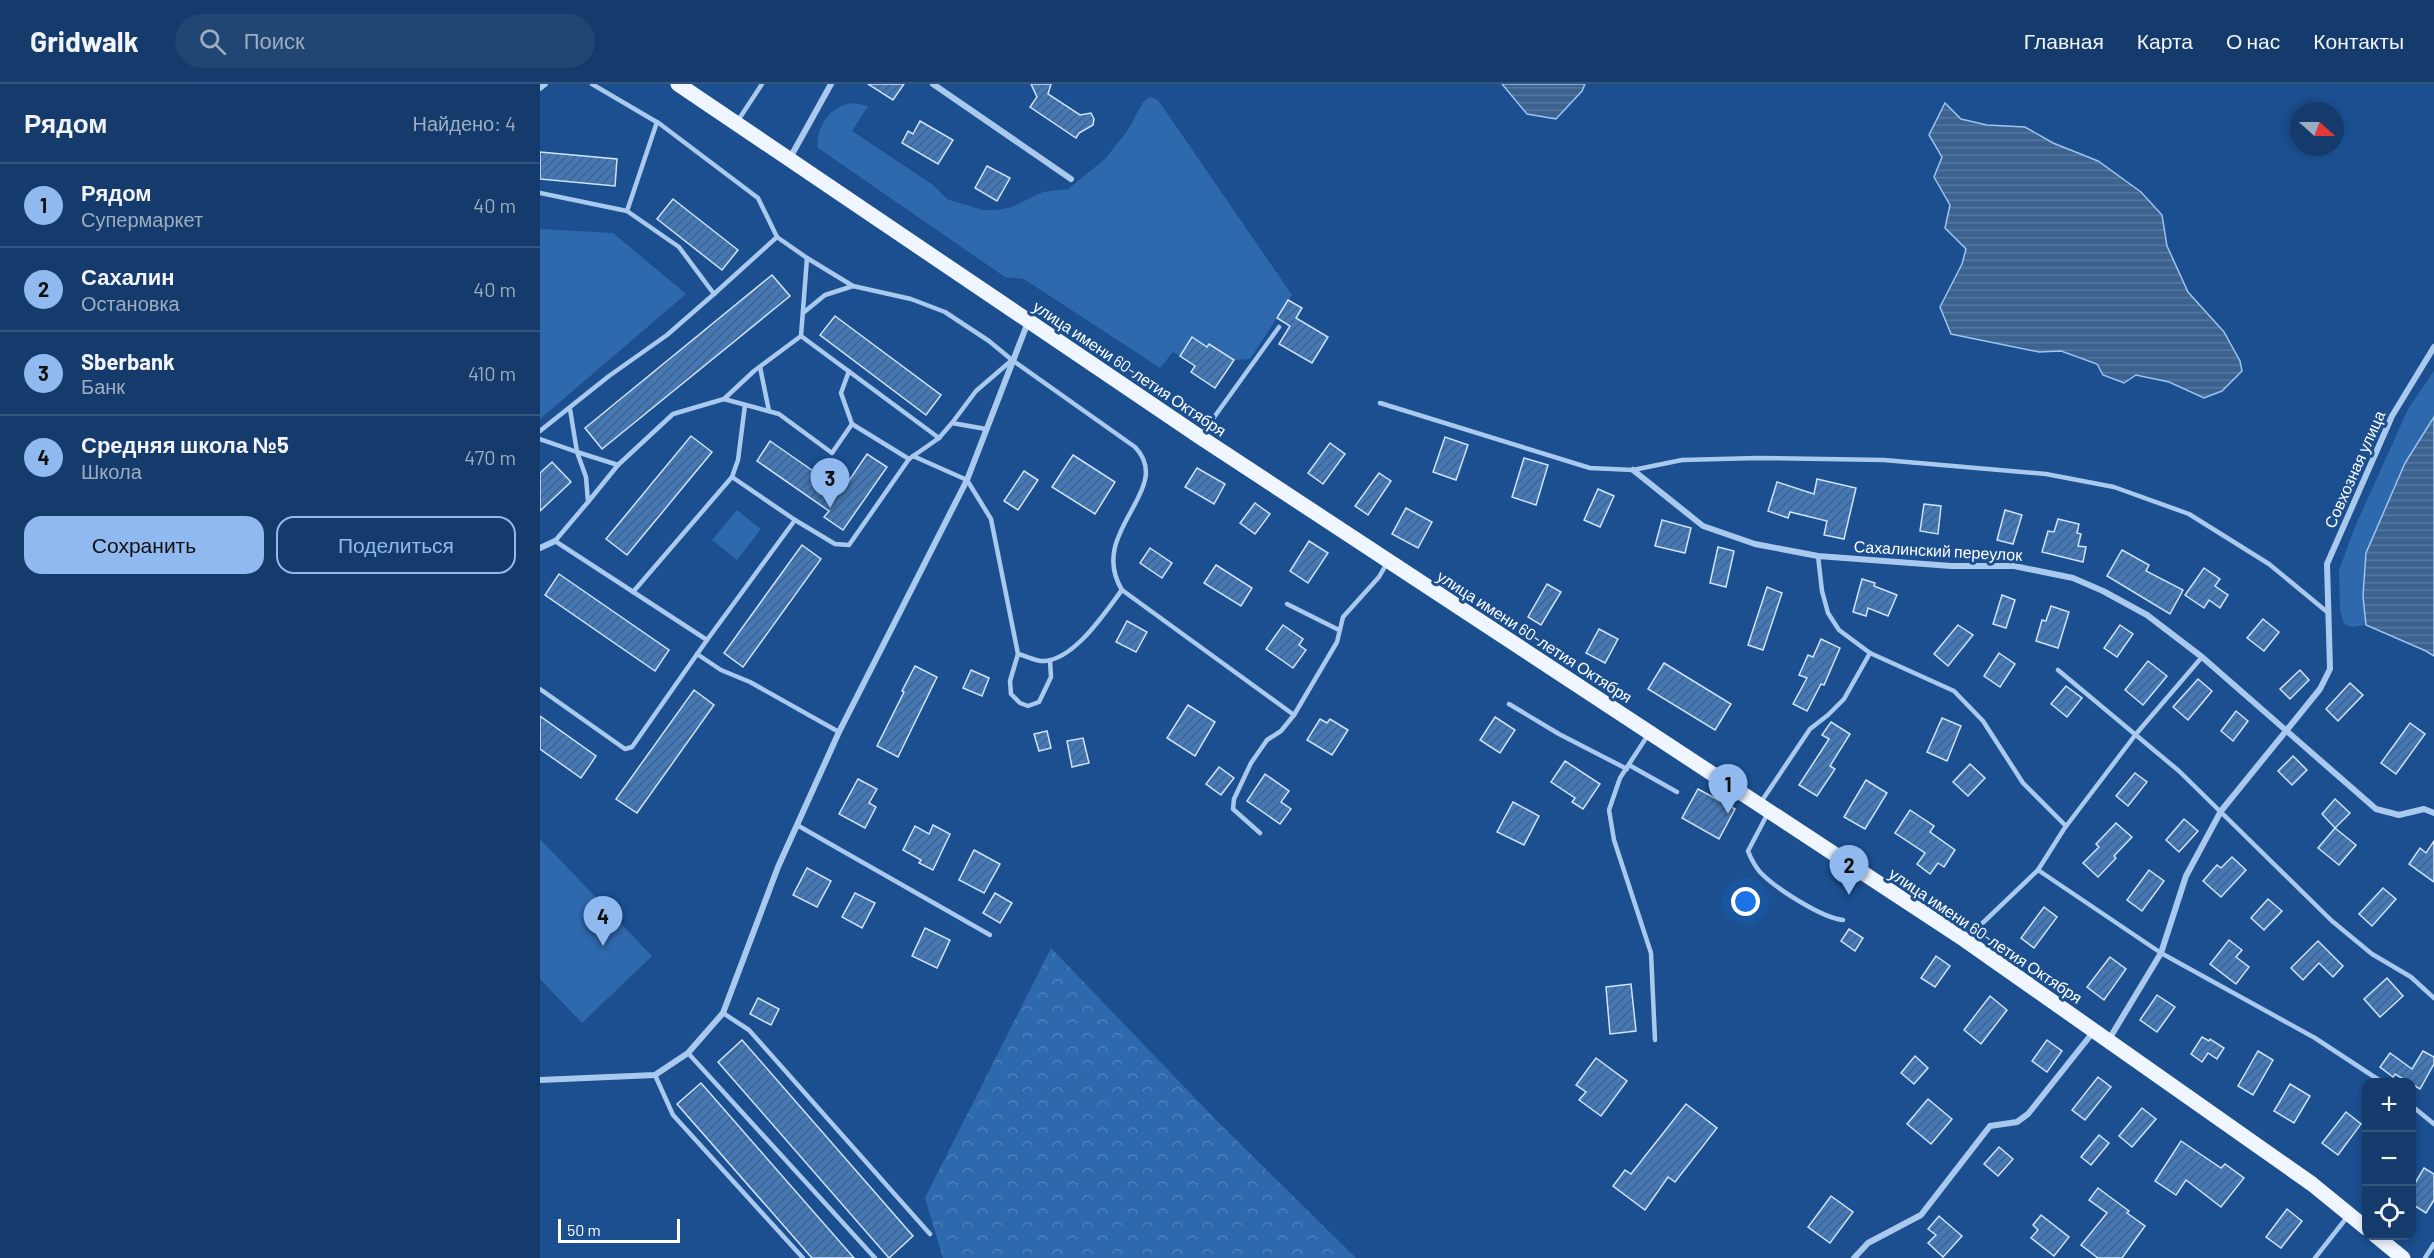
<!DOCTYPE html>
<html lang="ru">
<meta charset="utf-8">
<style>
body{margin:0;font-family:Barlow,sans-serif;background:#214673;color:#f1f3f6}
.controls{position:absolute;right:18px;bottom:18px;display:grid;overflow:hidden;border-radius:12px;box-shadow:0 3px 9px #0003}
.controls button{width:54px;height:54px;display:grid;place-items:center;padding:0;border:0;border-bottom:2px solid #33557e;background:#143b6b;color:#f1f3f6;font:30px sans-serif}
.compass{position:absolute;left:1750px;top:18px;width:54px;height:54px;border-radius:50%;background:#143b6b;box-shadow:0 3px 9px #0003;rotate:111deg}
.scale{position:absolute;left:18px;bottom:15px;width:122px;box-sizing:border-box;padding-left:6px;border:3px solid #fff;border-top:0;font-size:16px;line-height:21px;white-space:nowrap;color:#fff;-webkit-text-stroke:4px #1b4f8f;paint-order:stroke}
.you{position:absolute;left:1206px;top:818px;width:21px;height:21px;margin:-15px;border:4px solid #fff;border-radius:50%;background:#1a73e8;box-shadow:0 0 0 9px #1a73e833}
.badge{display:grid;place-items:center;width:39px;height:39px;border-radius:50%;background:#90b9f0;color:#111;font-size:20px;font-weight:700}
.pin{position:absolute;translate:-50% -50px;filter:drop-shadow(0 2px 3px #0008)}
.pin::after{content:'';position:absolute;top:32px;width:21px;height:18px;background:inherit;clip-path:polygon(0 0,100% 0,50% 100%)}
.list{margin:0;padding:0;list-style:none}
h2{display:flex;justify-content:space-between;align-items:center;height:78px;margin:0;padding:0 24px;font-size:26px}
h2 small{font-size:20px;font-weight:400;color:#9dadc1}
.list li{display:grid;grid-template-columns:39px 1fr auto;gap:18px;align-items:center;box-sizing:border-box;height:84px;padding:0 24px;border-top:2px solid #33557e}
.list b{display:block;font-size:22px;white-space:nowrap}
.list p{margin:0;font-size:20px;white-space:nowrap;color:#9dadc1}
.list em{font-size:20px;font-style:normal;color:#9dadc1}
.actions{display:flex;gap:12px;padding:18px 24px}
.actions a{flex:1;padding:14px 0;border:2px solid #90b9f0;border-radius:18px;text-align:center;font-size:21px;color:#90b9f0}
.actions .main{background:#90b9f0;color:#111}
.icon{flex:none;width:33px;height:33px;fill:none;stroke:currentColor;stroke-width:2;stroke-linecap:round;stroke-linejoin:round}
.map{position:relative;flex:none;width:1894px;height:1174px;overflow:hidden}
header{display:flex;align-items:center;gap:36px;box-sizing:border-box;height:84px;padding:0 30px;background:#143b6b;border-bottom:2px solid #33557e}
header strong{font-size:28px}
nav{display:flex;gap:33px;margin-inline-start:auto;font-size:21px}
.search{width:420px;height:54px;background:#214673;display:flex;align-items:center;gap:15px;box-sizing:border-box;padding:0 21px;border-radius:33px;color:#9dadc1;font-size:22px}
main{display:flex}
aside{flex:1;background:#143b6b}
.map>svg:first-child{display:block}
.green{fill:#2e69ad}
.forest{fill:url(#forest-crowns)}
.water{fill:url(#water-rules);stroke:#9cc4f0;stroke-width:1.5}
.building{fill:url(#building-hatch);stroke:#cfe3fa;stroke-width:1.5}
.lines{fill:none;stroke-linecap:round;stroke-linejoin:round}
.service{stroke:#a9c9ee;stroke-width:4.5}
.minor{stroke:#a9c9ee;stroke-width:6}
.primary{stroke:#f0f6ff;stroke-width:15}
.labels{text-anchor:middle;dominant-baseline:central;stroke-width:6;stroke-linejoin:round;paint-order:stroke}
.street-label{font-size:16px;fill:#fff;stroke:#1b4f8f}
</style>
<header>
<strong>Gridwalk</strong>
<div class="search"><svg class="icon" aria-label="search" viewBox="0 0 24 24"><circle cx="10" cy="10" r="6"/><path d="M15 15l6 6"/></svg>Поиск</div>
<nav><a>Главная</a><a>Карта</a><a>О нас</a><a>Контакты</a></nav>
</header>
<main>
<aside>
<h2>Рядом<small>Найдено: 4</small></h2>
<ul class="list">
<li><span class="badge">1</span><div><b>Рядом</b><p>Супермаркет</p></div><em>40 m</em></li>
<li><span class="badge">2</span><div><b>Сахалин</b><p>Остановка</p></div><em>40 m</em></li>
<li><span class="badge">3</span><div><b>Sberbank</b><p>Банк</p></div><em>410 m</em></li>
<li><span class="badge">4</span><div><b>Средняя школа №5</b><p>Школа</p></div><em>470 m</em></li>
</ul>
<div class="actions"><a class="main">Сохранить</a><a>Поделиться</a></div>
</aside>
<div class="map">
<svg width="1894" height="1174" viewBox="0 0 1894 1174">
<defs>
<pattern id="forest-crowns" width="20" height="18" patternUnits="userSpaceOnUse" patternTransform="scale(1.5)"><rect width="20" height="18" fill="#2e69ad"/><path d="M2 6a3 3 0 1 1 6 0M12 15a3 3 0 1 1 6 0" fill="none" stroke="#4d80b9"/></pattern>
<pattern id="water-rules" width="6" height="5" patternUnits="userSpaceOnUse" patternTransform="scale(1.5)"><rect width="6" height="5" fill="#3c6290"/><path d="M0 2.5h6" fill="none" stroke="#597aa1"/></pattern>
<pattern id="building-hatch" width="6" height="6" patternUnits="userSpaceOnUse" patternTransform="scale(1.5)"><rect width="6" height="6" fill="#4478b7"/><path d="M-1 1l2-2M0 6l6-6M5 7l2-2" fill="none" stroke="#486282"/></pattern>
</defs>
<rect width="100%" height="100%" fill="#1b4f8f"/>
<g class="green">
<path d="M610,13L618,16L752,211L710,275L694,276L652,254L640,272L633,268L620,284L484,195L465,193L278,64C275,46 289,23 308,20C315,18 322,21 328,22L312,47L393,101L407,115L442,126H458L472,123L503,108L528,105L565,75L588,46L603,18Z"/>
<path d="M0,145L73,149L146,210L0,335Z"/>
<path d="M1894,287V333L1865,379L1823,512L1826,541L1812,543L1804,540L1800,525L1799,486L1815,443L1868,325Z"/>
<path d="M197,426L221,445L197,476L172,456Z"/>
<path d="M0,755L112,872L42,939L0,895Z"/>
</g>
<path class="forest" d="M511,864L678,1038L816,1174H403L385,1114Z"/>
<g class="water">
<path d="M962,0H1045L1042,7L1016,35L987,30Z"/>
<path d="M1405,19L1421,35L1447,41L1485,43L1513,59L1558,77L1601,108L1622,131L1627,162L1648,208L1684,248L1700,277L1702,287L1682,307L1664,314L1629,298L1596,291L1584,299L1563,291L1557,280L1521,267L1499,268L1411,250L1400,223L1422,180L1426,165L1405,144L1410,121L1394,93L1402,73L1389,51Z"/>
<path d="M1894,333V572L1886,567L1826,541L1823,512L1826,469L1865,379Z"/>
</g>
<g class="building">
<path d="M328,0H364L353,16Z"/>
<path d="M491,0H511L508,10L540,31L551,29L554,35L553,41L539,49L536,54L490,23L497,13Z"/>
<path d="M380,37L413,56L398,80L362,59L368,47L373,50Z"/>
<path d="M0,68L77,75L75,102L0,95Z"/>
<path d="M447,82L470,94L457,117L435,104Z"/>
<path d="M133,115L198,166L182,186L117,135Z"/>
<path d="M232,191L250,212L62,365L45,344Z"/>
<path d="M748,216L762,224L756,234L788,253L772,279L739,260L750,242L737,234Z"/>
<path d="M295,232L401,311L386,331L280,251Z"/>
<path d="M652,253L667,263L669,260L694,276L675,304L651,288L655,282L640,272Z"/>
<path d="M151,352L172,368L87,471L66,455Z"/>
<path d="M905,353L928,361L916,396L893,388Z"/>
<path d="M230,357L302,407L327,370L347,383L303,446L284,433L289,427L217,377Z"/>
<path d="M790,359L805,370L783,400L768,389Z"/>
<path d="M533,371L575,398L555,430L512,403Z"/>
<path d="M984,374L1008,381L996,421L972,413Z"/>
<path d="M12,378L31,398L0,427V389Z"/>
<path d="M657,384L685,400L674,420L645,403Z"/>
<path d="M484,387L498,396L478,426L464,417Z"/>
<path d="M839,389L851,397L828,431L815,422Z"/>
<path d="M1277,395L1316,404L1304,455L1284,451L1287,437L1250,428L1248,434L1228,427L1237,398L1274,410Z"/>
<path d="M1058,405L1074,412L1060,443L1044,436Z"/>
<path d="M715,419L730,430L715,450L700,439Z"/>
<path d="M1384,420L1401,422L1398,450L1380,447Z"/>
<path d="M866,424L892,438L878,464L852,450Z"/>
<path d="M1465,426L1482,431L1473,460L1457,456Z"/>
<path d="M1518,435L1539,440L1537,449L1541,450L1538,462L1546,463L1543,478L1502,468L1508,447L1514,448Z"/>
<path d="M1122,436L1151,444L1145,469L1115,462Z"/>
<path d="M769,457L788,469L768,499L750,487Z"/>
<path d="M262,461L281,475L203,583L184,569Z"/>
<path d="M1178,463L1194,467L1186,503L1170,499Z"/>
<path d="M610,464L632,479L622,494L600,479Z"/>
<path d="M1582,466L1609,481L1606,487L1643,506L1630,530L1567,492Z"/>
<path d="M676,481L712,504L701,522L664,499Z"/>
<path d="M1664,484L1680,495L1675,502L1688,511L1680,524L1669,516L1664,524L1645,511Z"/>
<path d="M19,490L129,566L115,587L5,511Z"/>
<path d="M1322,495L1335,499L1334,502L1357,511L1348,532L1328,524L1326,532L1313,528Z"/>
<path d="M1007,500L1021,508L1001,541L988,533Z"/>
<path d="M1227,503L1242,509L1223,566L1208,561Z"/>
<path d="M1462,511L1475,516L1466,544L1453,540Z"/>
<path d="M1511,522L1529,528L1518,564L1496,557L1502,536L1506,537Z"/>
<path d="M1723,535L1739,548L1724,567L1707,554Z"/>
<path d="M587,537L607,548L596,568L576,558Z"/>
<path d="M743,541L763,555L759,561L766,566L753,584L726,565Z"/>
<path d="M1418,541L1433,551L1408,582L1394,570Z"/>
<path d="M1580,541L1593,550L1577,573L1564,564Z"/>
<path d="M1059,545L1078,555L1065,579L1046,569Z"/>
<path d="M1281,555L1300,564L1284,601L1281,600L1267,627L1253,620L1267,594L1259,591L1268,571L1273,573Z"/>
<path d="M1459,569L1475,580L1460,603L1444,592Z"/>
<path d="M1608,577L1627,592L1603,621L1585,606Z"/>
<path d="M1124,579L1191,620L1175,646L1108,605Z"/>
<path d="M375,582L397,593L358,673L337,662L364,608L362,607Z"/>
<path d="M431,586L449,594L442,612L423,604Z"/>
<path d="M1760,586L1769,596L1750,615L1740,605Z"/>
<path d="M1658,595L1672,607L1648,636L1633,623Z"/>
<path d="M1810,599L1823,611L1798,637L1786,625Z"/>
<path d="M1526,602L1542,614L1527,633L1511,620Z"/>
<path d="M154,606L174,621L97,729L76,715Z"/>
<path d="M648,621L675,638L655,672L627,654Z"/>
<path d="M1696,627L1708,637L1693,657L1681,647Z"/>
<path d="M0,632L56,672L41,694L0,665Z"/>
<path d="M955,633L975,646L960,669L940,656Z"/>
<path d="M1402,634L1421,642L1407,677L1387,668Z"/>
<path d="M780,635L787,639L790,635L808,646L792,671L767,656Z"/>
<path d="M1291,638L1310,650L1290,682L1295,685L1277,712L1259,701L1289,655L1282,651Z"/>
<path d="M1870,639L1885,650L1856,690L1841,679Z"/>
<path d="M507,647L511,664L499,667L494,650Z"/>
<path d="M543,654L549,679L532,683L527,657Z"/>
<path d="M1753,672L1767,686L1752,701L1738,687Z"/>
<path d="M1025,677L1060,700L1043,725L1032,718L1035,714L1011,698Z"/>
<path d="M1430,680L1445,694L1428,712L1413,698Z"/>
<path d="M679,683L694,694L681,711L666,700Z"/>
<path d="M1595,689L1607,698L1588,722L1576,712Z"/>
<path d="M725,690L749,707L741,718L751,725L740,740L707,717Z"/>
<path d="M318,695L337,705L329,719L336,723L325,744L299,730Z"/>
<path d="M1326,696L1347,709L1325,745L1304,733Z"/>
<path d="M1158,705L1195,725L1179,755L1142,734Z"/>
<path d="M1795,715L1810,729L1795,744L1782,730Z"/>
<path d="M973,718L999,732L984,761L957,748Z"/>
<path d="M1370,726L1394,742L1390,748L1415,766L1404,783L1398,779L1390,790L1377,780L1385,769L1355,749Z"/>
<path d="M1644,735L1658,747L1639,768L1626,756Z"/>
<path d="M1576,739L1592,753L1574,772L1576,774L1558,793L1543,779L1559,763L1556,760Z"/>
<path d="M393,741L410,750L393,786L379,779L381,776L363,766L375,742L389,750Z"/>
<path d="M1795,744L1816,761L1799,781L1778,764Z"/>
<path d="M1894,757V798L1869,780L1880,764L1886,769Z"/>
<path d="M434,766L460,780L444,809L419,796Z"/>
<path d="M1692,773L1706,786L1681,813L1663,797L1677,781L1681,784Z"/>
<path d="M267,784L291,797L277,823L253,811Z"/>
<path d="M1609,786L1624,797L1602,827L1587,816Z"/>
<path d="M1843,804L1856,815L1832,842L1819,830Z"/>
<path d="M315,809L335,819L322,844L302,833Z"/>
<path d="M455,809L472,819L460,839L443,829Z"/>
<path d="M1728,815L1742,827L1724,846L1711,834Z"/>
<path d="M1504,823L1517,833L1494,864L1481,854Z"/>
<path d="M385,844L410,856L397,884L372,872Z"/>
<path d="M1309,845L1323,854L1315,867L1301,857Z"/>
<path d="M1689,856L1702,866L1696,873L1709,883L1696,900L1670,880Z"/>
<path d="M1778,857L1803,882L1793,893L1779,879L1763,896L1751,884Z"/>
<path d="M1396,872L1410,882L1395,903L1381,894Z"/>
<path d="M1570,873L1586,885L1564,916L1547,903Z"/>
<path d="M1847,894L1863,912L1840,933L1824,915Z"/>
<path d="M1091,900L1096,947L1070,950L1066,903Z"/>
<path d="M1617,911L1635,923L1617,948L1600,936Z"/>
<path d="M1450,912L1467,926L1441,960L1424,946Z"/>
<path d="M218,914L239,925L231,941L210,930Z"/>
<path d="M1662,953L1669,957L1670,955L1684,964L1677,975L1668,969L1662,978L1651,970Z"/>
<path d="M202,956L373,1152L349,1174L178,978Z"/>
<path d="M1507,956L1522,967L1507,988L1492,977Z"/>
<path d="M1718,967L1733,976L1713,1011L1698,1002Z"/>
<path d="M1883,967L1894,973V980L1880,1005L1855,990L1853,993L1840,983L1850,969L1872,985Z"/>
<path d="M1375,972L1388,984L1374,1000L1361,989Z"/>
<path d="M1056,974L1087,997L1061,1032L1039,1016L1046,1008L1036,1001Z"/>
<path d="M1558,993L1571,1003L1545,1036L1532,1026Z"/>
<path d="M161,999L314,1174H272L137,1020Z"/>
<path d="M1750,1000L1770,1012L1754,1039L1734,1027Z"/>
<path d="M1388,1015L1412,1035L1391,1060L1367,1040Z"/>
<path d="M1146,1020L1177,1044L1135,1098L1128,1093L1105,1126L1073,1102L1085,1086L1091,1090Z"/>
<path d="M1602,1024L1616,1035L1592,1063L1579,1052Z"/>
<path d="M1806,1028L1821,1040L1798,1071L1782,1059Z"/>
<path d="M1559,1051L1569,1059L1551,1081L1541,1073Z"/>
<path d="M1641,1057L1681,1084L1685,1080L1704,1094L1681,1123L1646,1096L1636,1111L1615,1097Z"/>
<path d="M1459,1063L1473,1075L1458,1092L1444,1080Z"/>
<path d="M1884,1084L1894,1090V1116L1886,1129L1872,1120V1104Z"/>
<path d="M1558,1104L1589,1127L1587,1129L1605,1142L1582,1174H1558L1541,1161L1567,1129L1549,1116Z"/>
<path d="M1291,1112L1313,1128L1290,1159L1268,1143Z"/>
<path d="M1747,1125L1762,1137L1741,1164L1726,1153Z"/>
<path d="M1501,1131L1529,1153L1514,1172L1491,1154L1498,1146L1493,1141Z"/>
<path d="M1399,1132L1422,1152L1403,1173L1388,1159L1396,1151L1388,1145Z"/>
</g>
<g class="lines">
<g class="service">
<path d="M52,0L120,40L218,114L237,153L267,174L261,252L399,354"/>
<path d="M197,38L222,0"/>
<path d="M0,109L87,127L117,38"/>
<path d="M87,127L139,163L174,210L237,153"/>
<path d="M313,202L371,215L405,228L449,257L472,276L595,363C636,406 546,447 582,506L754,631L797,558L803,533L839,493L847,479"/>
<path d="M263,229L285,211L313,202L267,174"/>
<path d="M220,283L229,327"/>
<path d="M309,287L301,309L312,340L369,375"/>
<path d="M184,315L214,287L261,252"/>
<path d="M840,319L1050,384L1093,386L1142,376L1217,374L1344,376L1506,390L1574,403L1649,430L1729,480L1786,527"/>
<path d="M30,325L37,368L78,381L48,418"/>
<path d="M412,339L436,307L472,276"/>
<path d="M0,347L69,292L127,251L174,210"/>
<path d="M662,350L739,243"/>
<path d="M0,355L37,368L46,393L48,418L15,457L167,556"/>
<path d="M373,372L427,396L451,435L478,570L470,597L471,610L480,619L488,622L499,618L511,593L510,576"/>
<path d="M78,381L133,330L184,315L239,330L292,369L312,340"/>
<path d="M192,393L198,376L205,321"/>
<path d="M255,436L295,460L309,461L369,375L399,354L412,339L446,345"/>
<path d="M1278,472L1282,507L1288,529L1299,546L1330,569L1414,607L1443,637L1483,699L1526,742"/>
<path d="M747,520L799,546"/>
<path d="M157,570L181,586L210,598L299,648"/>
<path d="M478,570C487,572 497,578 505,577C536,574 565,528 582,506"/>
<path d="M1518,586L1639,687L1792,837L1832,870L1871,893L1894,914"/>
<path d="M0,605L85,665L92,663L167,556L255,436L192,393L93,508"/>
<path d="M969,620L1019,650L1087,685"/>
<path d="M1108,651L1080,694L1069,726L1074,756L1111,869L1115,956"/>
<path d="M1089,681L1137,708"/>
<path d="M1221,718L1270,645L1288,631L1304,615L1330,569"/>
<path d="M1228,729L1208,767C1211,775 1215,782 1220,788C1235,804 1282,834 1303,836"/>
<path d="M257,741L450,851"/>
<path d="M720,749L693,725L694,715L711,679L727,656L741,647L754,631"/>
<path d="M1498,786L1621,869L1775,954L1842,998"/>
<path d="M1428,853L1498,786L1524,745L1596,650L1662,573"/>
<path d="M183,929L209,946L390,1150"/>
<path d="M148,969L335,1174"/>
<path d="M115,991L133,1031L263,1174"/>
<path d="M1872,1022L1894,1040"/>
<path d="M1775,1174L1808,1132"/>
<path d="M1885,1174L1894,1160"/>
</g>
<g class="minor">
<path d="M393,0L531,95"/>
<path d="M0,4L5,0"/>
<path d="M250,74L291,0"/>
<path d="M1093,386L1163,442L1215,460L1278,472L1411,482H1474L1533,494L1563,507L1607,531L1662,573L1836,725L1859,731L1884,725L1894,729"/>
<path d="M0,464L15,457"/>
<path d="M1568,957L1621,869L1646,792L1681,727L1780,605L1790,585L1787,480L1852,332L1894,263"/>
<path d="M0,996L115,991L148,969L183,929L238,783L299,648L427,396L488,238"/>
<path d="M1314,1174L1328,1159L1381,1131L1450,1042L1477,1038L1488,1030L1554,947"/>
</g>
<g class="primary">
<path d="M138,0L660,353L1425,856L1772,1100L1826,1144"/>
<path d="M1836,1152L1863,1174"/>
</g>
</g>
<g class="labels">
<g class="street-label">
<text transform="translate(590 284) rotate(34)">улица имени 60-летия Октября</text>
<text transform="translate(1814 385) rotate(-66)">Совхозная улица</text>
<text transform="translate(1398 466) rotate(3)">Сахалинский переулок</text>
<text transform="translate(995 552) rotate(33)">улица имени 60-летия Октября</text>
<text transform="translate(1446 851) rotate(34)">улица имени 60-летия Октября</text>
</g>
</g>
</svg>
<div class="controls">
<button>+</button>
<button>−</button>
<button><svg class="icon" aria-label="locate" viewBox="0 0 24 24"><circle cx="12" cy="12" r="6"/><path d="M12 2v4M12 18v4M2 12h4M18 12h4"/></svg></button>
</div>
<svg class="compass" viewBox="-18 -18 36 36"><path d="M0-13l5 13h-10z" fill="#e53935"/><path d="M0 13l5-13h-10z" fill="#9dadc1"/></svg>
<div class="scale">50 m</div>
<div class="you"></div>
<div class="pin badge" style="left:1188px;top:730px">1</div>
<div class="pin badge" style="left:1309px;top:811px">2</div>
<div class="pin badge" style="left:290px;top:424px">3</div>
<div class="pin badge" style="left:63px;top:862px">4</div>
</div>
</main>
